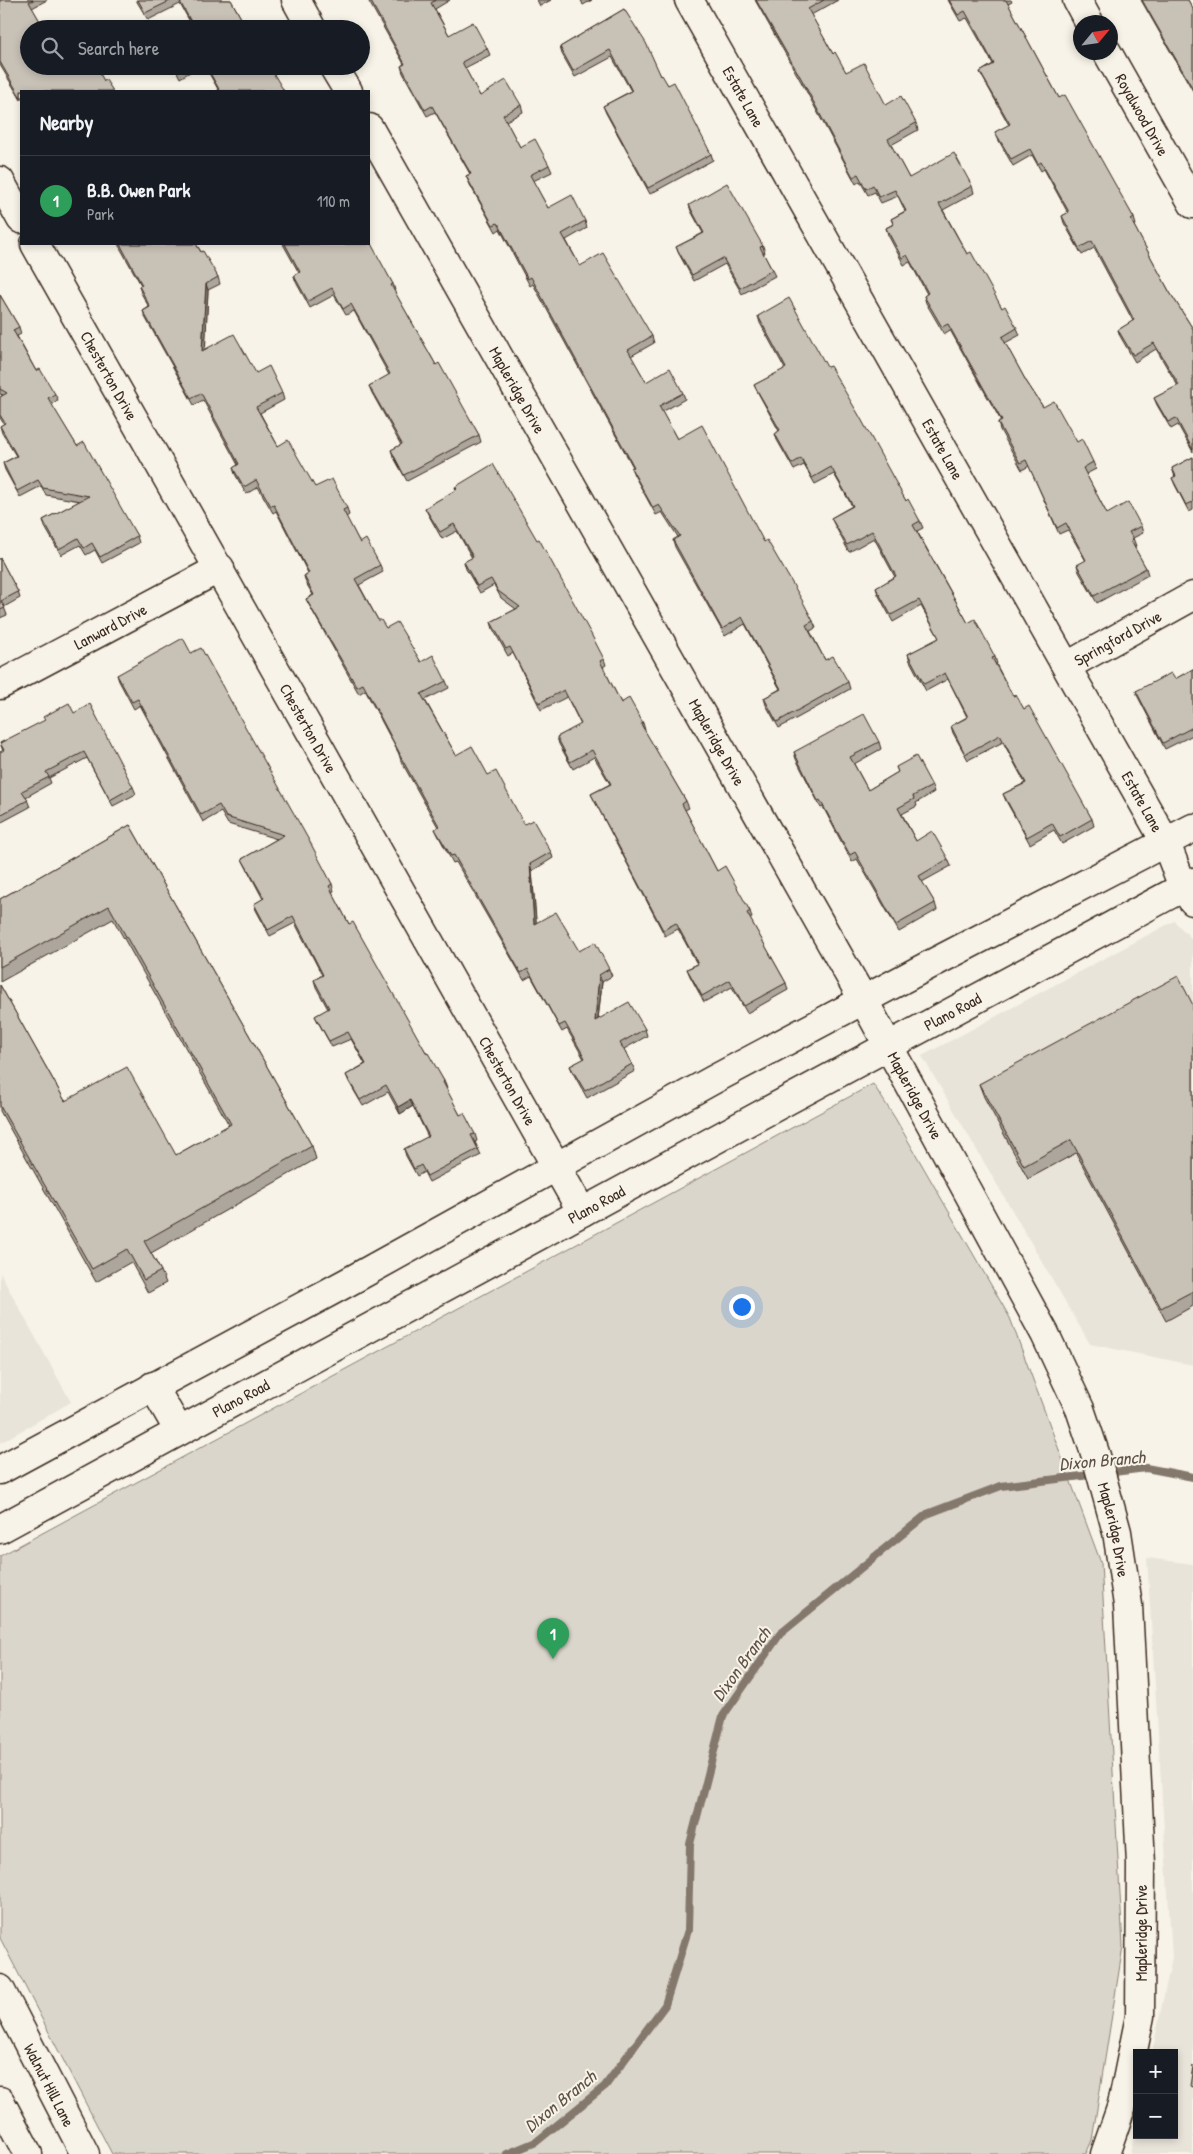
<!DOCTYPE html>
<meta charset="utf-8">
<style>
body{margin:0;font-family:"Patrick Hand",sans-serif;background:#242831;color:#f1f3f6}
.controls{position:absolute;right:15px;bottom:15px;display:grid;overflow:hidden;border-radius:0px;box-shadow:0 2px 8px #0003}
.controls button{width:45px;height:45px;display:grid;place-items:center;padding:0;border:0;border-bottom:1px solid #363941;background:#171b24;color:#f1f3f6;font:25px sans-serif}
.compass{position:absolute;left:1073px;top:15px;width:45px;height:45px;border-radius:50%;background:#171b24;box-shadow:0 2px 8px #0003;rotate:61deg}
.you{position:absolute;left:741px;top:1306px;width:18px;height:18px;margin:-12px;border:4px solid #fff;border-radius:50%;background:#1a73e8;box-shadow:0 0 0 8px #1a73e833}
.badge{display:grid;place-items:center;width:32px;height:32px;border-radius:50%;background:#0f766e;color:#fff;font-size:16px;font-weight:700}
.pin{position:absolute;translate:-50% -41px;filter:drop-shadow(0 1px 2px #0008)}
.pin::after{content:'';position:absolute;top:26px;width:18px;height:15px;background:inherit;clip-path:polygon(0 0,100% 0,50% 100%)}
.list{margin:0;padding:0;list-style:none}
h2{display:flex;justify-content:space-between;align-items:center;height:65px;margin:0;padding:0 20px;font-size:21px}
h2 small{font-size:16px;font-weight:400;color:#9ea1a6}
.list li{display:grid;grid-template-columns:32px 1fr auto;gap:15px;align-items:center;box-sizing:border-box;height:90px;padding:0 20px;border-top:1px solid #363941}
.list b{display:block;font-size:19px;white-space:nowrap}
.list p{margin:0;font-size:16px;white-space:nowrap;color:#9ea1a6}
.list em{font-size:16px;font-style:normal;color:#9ea1a6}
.icon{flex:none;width:28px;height:28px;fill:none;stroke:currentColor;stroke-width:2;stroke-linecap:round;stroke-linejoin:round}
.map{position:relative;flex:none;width:1193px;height:2154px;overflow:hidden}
.search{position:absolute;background:#171b24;box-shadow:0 2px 8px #0003;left:20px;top:20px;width:350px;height:55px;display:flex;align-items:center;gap:12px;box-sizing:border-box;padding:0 18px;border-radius:28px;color:#9ea1a6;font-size:19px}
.panel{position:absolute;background:#171b24;box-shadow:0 2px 8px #0003;left:20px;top:90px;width:350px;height:155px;border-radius:0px}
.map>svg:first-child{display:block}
.built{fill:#e9e4d9}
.green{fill:#dbd6cb;stroke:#8b8074}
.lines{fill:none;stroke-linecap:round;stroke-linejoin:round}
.stream{stroke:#84786c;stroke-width:8}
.minor-casing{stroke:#3b2a1e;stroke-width:31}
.major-casing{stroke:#3b2a1e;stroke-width:31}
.minor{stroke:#f7f3e8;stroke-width:28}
.major{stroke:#f7f3e8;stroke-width:28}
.wall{fill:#aca69d;stroke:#3b2a1e}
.shaded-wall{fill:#8c877f;stroke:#3b2a1e}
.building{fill:#c8c1b6;stroke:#3b2a1e}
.labels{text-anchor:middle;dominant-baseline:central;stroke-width:4;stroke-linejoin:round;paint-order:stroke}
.street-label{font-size:16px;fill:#3b2a1e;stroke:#f7f3e8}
.water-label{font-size:18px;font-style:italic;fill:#5f5145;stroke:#f7f3e8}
</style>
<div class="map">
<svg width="1193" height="2154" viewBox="0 0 1193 2154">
<rect width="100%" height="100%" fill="#f7f3e8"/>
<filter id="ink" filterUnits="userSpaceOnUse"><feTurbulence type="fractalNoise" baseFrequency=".02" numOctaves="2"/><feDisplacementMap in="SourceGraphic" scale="10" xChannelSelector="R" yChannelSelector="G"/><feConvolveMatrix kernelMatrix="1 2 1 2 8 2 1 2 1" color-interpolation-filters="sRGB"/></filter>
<g filter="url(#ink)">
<g class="built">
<path d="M1174,921L1193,940V1365L1090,1344L922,1056Z"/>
<path d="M0,1273L71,1402L0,1443Z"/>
<path d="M1147,1558L1193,1564V2154H1130L1137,2123V2135H1174V2053H1152L1172,1957Z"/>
</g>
<path class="green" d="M873,1084L895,1118L1010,1318L1101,1563L1123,1946L1092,2140L1086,2154H112L0,1938V1556Z"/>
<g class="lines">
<path class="stream" d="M507,2154L536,2142L605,2086L665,2005L688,1930L690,1844L723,1716L780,1634L927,1514L1001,1486L1146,1468L1193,1477"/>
<g class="minor-casing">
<g id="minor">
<path d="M296,0L312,29"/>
<path id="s1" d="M689,0L1166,843L1183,887L1193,901"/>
<path d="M1077,0L1089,22"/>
<path id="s2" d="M1107,52L1193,204"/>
<path d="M333,66L348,91"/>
<path id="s3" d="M369,128L864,1001L1045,1334L1080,1409L1096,1456L1117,1532L1128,1605L1141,1864L1140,2016L1122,2105L1105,2154"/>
<path d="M0,181L21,219"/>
<path id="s4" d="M35,244L582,1212"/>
<path id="s5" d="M1067,666L1193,596"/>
<path id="s6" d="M0,685L220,568"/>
</g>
</g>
<g class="major-casing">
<g id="major">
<path d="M153,1386L179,1431"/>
<path d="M0,1470L348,1282L713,1080L935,962L1193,828"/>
<path id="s7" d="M0,1529L753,1119L1193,882"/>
<path id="s8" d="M0,1989L85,2154"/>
<path d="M0,2101L28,2154"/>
</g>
</g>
<use href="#minor" class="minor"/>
<use href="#major" class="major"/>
</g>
<g class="wall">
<path d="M0,0H47L32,8L41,23L43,29H29V66L104,81L113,91H21V100L0,65Z"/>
<path d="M136,0H231L247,29H194L180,4L148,20Z"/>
<path d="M368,0H450L435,9L449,35L487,48L490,55L465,68L480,96L521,105L523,112L506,121L520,147L549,165L552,172L533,181L548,208L585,221L587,228L566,240L580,266L652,336L654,343L631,356L646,382L683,393L685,399L662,412L677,439L764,542L813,621L816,628L810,631L825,660L848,682L850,689L779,728L766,705L764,698L780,689L745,624L725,636L675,547L673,540L678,537L662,512L656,515L634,475L631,468L633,467L533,284L530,286L500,229L496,232L469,183L466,176L470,174L435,112L427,116L403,73L401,66L404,64Z"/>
<path d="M537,0H551L540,6Z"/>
<path d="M581,0H592L583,5Z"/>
<path d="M755,0H838L811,15L833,54L846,72L886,105L916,123L918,130L891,145L909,178L972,186L974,193L943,210L967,254L1002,308L1017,328L1020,335L1005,343L1026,381L1043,407L1077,442L1093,462L1096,469L1086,474L1107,514L1141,526L1143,533L1133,538L1136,546L1134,547L1146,568L1148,575L1097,603L1079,572L1077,565L1086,561L1068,530L1059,534L1029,466L1022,470L1000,430L998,423L1001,421L950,330L944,334L926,303L924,296L927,294L910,262L904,265L888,235L886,228L893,224L891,219L905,211L898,196L881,203L875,192L868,195L860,181L856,184L804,87Z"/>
<path d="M948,0H1011L1012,2L1008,4L1059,98L1134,218L1136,225L1134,226L1169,291L1193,329V452L1178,425L1171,429L1157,405L1154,398L1178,386L1156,349L1135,362L1120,336L1118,330L1133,321L1094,248L1082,255L1064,223L1062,216L1068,213L1044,169L1041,171L1032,155L1013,166L998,139L995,132L1009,125L983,78L980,72L993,64L967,18L960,21Z"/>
<path d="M1141,0H1188L1193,9V91Z"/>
<path d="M624,9L661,76L668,85L711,154L713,160L650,194L606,113L603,106L631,91L612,57L575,77L562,54L560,47Z"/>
<path d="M174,66H200L180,78Z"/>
<path d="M205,66H269L219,91Z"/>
<path d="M689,205L763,246L765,253H763L772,270L775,276L742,294L725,264L694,281L679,254L676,247L703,233L691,211Z"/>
<path d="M118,244H196L218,277L220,284L208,290L205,350L256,373L282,393L284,400L260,413L278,446L315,487L347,508L349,515L346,517L360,543L380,565L383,572L359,585L378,620L421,662L446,681L449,688L425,700L456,755L488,775L524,824L551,852L553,858L532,871L536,923L609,969L612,976L602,982L598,1019L645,1029L647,1036L624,1049L632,1064L635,1071L587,1098L573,1073L570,1066L584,1059L567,1029L562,1032L531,976L524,980L456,862L453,863L438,835L435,829L438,827L401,761L399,754L365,690L359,694L309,605L306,599L313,595L306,583L304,576L308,573L276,511L273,513L258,487L246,494L235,474L233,468L238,465L203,400L194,405L145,317L143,311L149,307L141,293L139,286L141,285Z"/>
<path d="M283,244H369L393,284L395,290L394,291L436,365L479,435L481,442L407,481L393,456L391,450L401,445L372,393L369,386L389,375L354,311L346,315L334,295L310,308L296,282L294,276L299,273Z"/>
<path d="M0,295L19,327L21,334L17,336L36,371L55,394L58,400L51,404L77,446L137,536L139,543L102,563L95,550L86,555L80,545L61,555L45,527L43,520L80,501L46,495L41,486L20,497L5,470L3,463L16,456L2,433L0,426L4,424L0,418V397L3,395L0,394Z"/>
<path d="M758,316L827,367L906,501L920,521L923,528L917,531L968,623L995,657L997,664H996L1013,696L1024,709L1092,819L1094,826L1062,844L1054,830L1030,844L1006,801L1003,794L1025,783L1003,742L968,760L953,733L951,726L967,717L948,679L926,691L910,661L908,654L939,638L921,606L893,622L878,594L876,588L895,577L874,538L849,552L834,524L831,518L852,506L834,474L815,484L804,465L794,470L777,440L775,434L779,431L757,391L754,385L785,369L760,323Z"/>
<path d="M1193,457V510L1189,512L1175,485L1172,478L1175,477L1172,468Z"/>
<path d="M455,487L604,659L606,665L603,667L621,703L643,723L645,730H644L686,801L689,808L685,810L717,871L750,911L752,918L750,919L786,983L788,990L747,1013L732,987L704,1002L690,976L687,969L697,964L678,929L665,936L594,800L591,794L610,784L594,757L573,769L559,744L557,737L581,725L567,697L541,710L513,653L508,656L493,629L491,622L516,609L501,598L494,585L480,593L466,569L464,562L472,558L457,531L442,539L428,514L425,508L456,490Z"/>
<path d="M0,558L18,592L20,598L4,607L7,615L0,618Z"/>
<path d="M191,653L332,884L334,891L332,892L349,924L427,1054L444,1081L447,1088L446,1089L460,1115L475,1134L477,1141L475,1142L481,1155L429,1182L424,1172L417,1176L406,1156L404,1149L428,1137L413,1106L400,1114L388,1092L363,1106L349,1082L346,1075L365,1064L351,1039L332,1047L318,1022L315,1016L328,1009L316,987L314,980L322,975L295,923L270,936L256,910L254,904L263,899L245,865L242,859L277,839L228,824L221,812L203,822L140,705L134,709L119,681L117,675Z"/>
<path d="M1193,669V735L1165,749L1138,697L1136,691L1175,679Z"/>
<path d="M74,713L133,787L136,794L113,806L87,758L49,778L51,783L26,797L30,807L0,823V752L3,751L0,743Z"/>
<path d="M879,742L881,749L854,764L868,790L898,772L896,767L932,786L934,792L916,803L917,806L902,814L916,841L948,859L951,866L922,882L935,903L937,910L899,932L857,859L852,862L823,807L821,808L796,759L794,752Z"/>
<path d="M130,825L312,1146L316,1159L151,1253L161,1271L166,1283L148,1293L131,1262L96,1282L0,1111V985L65,1101L176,1155L229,1125L113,919L0,982V899Z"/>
<path d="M1193,1005V1306L1166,1321L1076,1153L1028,1179L984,1097L979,1084Z"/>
</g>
<g class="shaded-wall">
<path d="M206,284L208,290L205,358L202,351Z"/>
<path d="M530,864L532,871L537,931L534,924Z"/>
<path d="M599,975L602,982L597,1028L595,1021Z"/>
<path d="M410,1100L413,1106L400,1114L398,1107Z"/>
</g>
<g class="building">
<path d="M0,0H33L29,2L41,23L32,29H29V31L26,33L29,38V66H96L104,81L106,80L113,91H21V98L0,62Z"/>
<path d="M138,0H172L145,13Z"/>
<path d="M179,0H231L247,29H195Z"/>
<path d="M370,0H436L431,3L449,35L473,22L487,48L462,62L480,96L506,80L521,105L503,115L520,147L535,139L549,165L530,175L548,208L572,195L585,221L562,234L580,266L603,253L652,336L628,350L646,382L670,368L683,393L659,406L677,439L702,425L764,542L767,540L802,600L813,621L806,625L825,660L833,656L848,682L777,722L764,698L781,689L742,617L722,629L673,540L680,536L659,505L653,508L631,468L634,467L531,277L528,279L498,223L493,225L466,176L471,174L432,106L425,110L401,66L405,64Z"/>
<path d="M756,0H824L808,9L833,54L835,52L846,72L864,63L886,105L901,96L916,123L888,139L909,178L954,153L972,186L939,204L967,254L971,252L1002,308L1005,306L1017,328L1002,337L1026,381L1043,407L1054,401L1077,442L1082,439L1093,462L1083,468L1107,514L1128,502L1141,526L1129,532L1133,539L1131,541L1146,568L1094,596L1077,565L1086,560L1066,523L1057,528L1026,460L1020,463L998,423L1002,421L948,324L942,327L924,296L928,293L907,255L902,258L886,228L894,224L891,219L906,211L895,190L879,197L873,185L866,189L858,174L853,177L802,80Z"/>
<path d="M949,0H1006L1059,98L1065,95L1134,218L1131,220L1169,291L1193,329V450L1176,418L1168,422L1154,398L1179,385L1154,343L1133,355L1118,330L1134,320L1092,241L1079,248L1062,216L1069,212L1041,162L1038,164L1030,149L1011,159L995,132L1010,124L980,72L994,64L965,11L958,15Z"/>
<path d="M1142,0H1188L1193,9V89Z"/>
<path d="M624,9L646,43L661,76L662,75L668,85L674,82L711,154L648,188L603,106L632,91L610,50L573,71L560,47Z"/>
<path d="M175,66H186L178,71Z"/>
<path d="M206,66H269L284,91H219H220Z"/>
<path d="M727,183L763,246L760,247L772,270L740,288L723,258L692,275L676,247L704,233L689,205Z"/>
<path d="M369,240L393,284L391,285L436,365L439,363L479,435L404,475L391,450L402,444L369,386L390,374L351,304L343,309L332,288L308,301L294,276L300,272L285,244H369Z"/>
<path d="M120,244H196L201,252L203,251L218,277L206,284L202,351L234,334L256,373L269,366L282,393L256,407L278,446L288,440L315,487L332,479L347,508L343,510L360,543L366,539L380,565L355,579L378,620H381L386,628L397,622L421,662L433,655L446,681L421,694L456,755L472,746L488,775L496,771L524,824L533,820L551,852L530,864L534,924L556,912L579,951L595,942L609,969L599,975L595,1021L629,1002L645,1029L620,1043L632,1064L585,1091L570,1066L585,1058L565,1023L559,1026L528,969L521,973L454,855L451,856L435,829L439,826L399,754H400L363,684L357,687L306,599L314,595L304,576L309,573L274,505L271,506L256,480L244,487L233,468L239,464L201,393L191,398L143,311L150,307L139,286L142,285Z"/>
<path d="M0,295L19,327L13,330L36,371L40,369L55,394L48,398L77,446L84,442L137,536L100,557L92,543L84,548L78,538L59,549L43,520L89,496L43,488L38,480L17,491L3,463L17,456L0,426L5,423L0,415V397L7,393L0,389Z"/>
<path d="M789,298L827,367L830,366L860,417L906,501L908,499L920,521L913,525L968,623L975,619L995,657L992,658L1013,696L1016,695L1024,709L1029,706L1092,819L1060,837L1052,823L1027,837L1003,794L1026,783L1000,735L965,754L951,726L968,717L945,673L924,684L908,654L939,638L919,600L891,615L876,588L896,576L872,531L847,545L831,518L853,506L831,467L812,478L801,458L792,464L775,434L780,430L754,385L786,368L758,316Z"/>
<path d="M1193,457V502L1186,505L1172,478L1176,476L1172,468Z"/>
<path d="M493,464L537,540L539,539L591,634L604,659L600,661L621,703L629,698L643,723L641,724L686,801L682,804L717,871L725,866L750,911L747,913L786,983L744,1006L730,980L702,996L687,969L698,964L676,923L663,930L591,794L611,784L592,750L570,762L557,737L581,724L564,690L539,703L510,647L506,649L491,622L520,607L498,591L491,579L477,586L464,562L473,557L454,524L440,532L425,508L457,489L455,487Z"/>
<path d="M0,558L18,592L1,601L5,608L0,610Z"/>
<path d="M183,638L191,653L201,648L311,844L332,884L329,886L349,924L353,922L427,1054L428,1053L444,1081L443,1082L460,1115L464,1113L475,1134L471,1135L478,1149L427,1176L421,1165L414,1169L404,1149L429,1136L410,1100L398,1107L386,1085L360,1100L346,1075L366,1064L348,1032L329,1041L315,1016L329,1008L314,980L323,975L293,916L268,930L254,904L264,898L242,859L284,835L226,817L219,805L201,815L138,699L132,702L117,675Z"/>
<path d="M1193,669V727L1163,743L1136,691L1171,673L1175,679Z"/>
<path d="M69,703L74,713L90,704L133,787L110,800L84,752L46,772L49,777L22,791L28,800L0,815V752L4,750L0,743L45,720L43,717Z"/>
<path d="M864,714L879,742L850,757L868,790L898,772L896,767L916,756L932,786L913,796L914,799L898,808L916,841L932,831L948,859L919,876L935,903L896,925L855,852L850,855L820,800L818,801L794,752Z"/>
<path d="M130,825L312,1146L144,1241L161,1271L144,1280L127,1249L92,1269L0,1106V985L65,1101L127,1067L176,1155L231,1124L109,906L0,967V899Z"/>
<path d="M1178,976L1193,1005V1291L1161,1308L1071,1140L1024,1166L979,1084Z"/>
<path d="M1193,2066V2087L1190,2086Z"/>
</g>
</g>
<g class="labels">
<g class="street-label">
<text stroke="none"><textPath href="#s1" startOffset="111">Estate Lane</textPath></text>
<text stroke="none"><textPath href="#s2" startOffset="72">Royalwood Drive</textPath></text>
<text stroke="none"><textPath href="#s4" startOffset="151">Chesterton Drive</textPath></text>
<text stroke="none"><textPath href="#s3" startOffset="301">Mapleridge Drive</textPath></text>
<text stroke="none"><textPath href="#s1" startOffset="516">Estate Lane</textPath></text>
<text stroke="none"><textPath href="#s6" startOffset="125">Lanward Drive</textPath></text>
<text stroke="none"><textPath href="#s5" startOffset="58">Springford Drive</textPath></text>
<text stroke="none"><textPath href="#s4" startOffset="556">Chesterton Drive</textPath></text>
<text stroke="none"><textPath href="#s3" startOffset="706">Mapleridge Drive</textPath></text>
<text stroke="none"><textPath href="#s1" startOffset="921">Estate Lane</textPath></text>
<text stroke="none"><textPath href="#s7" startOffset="1084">Plano Road</textPath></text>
<text stroke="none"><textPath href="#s4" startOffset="961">Chesterton Drive</textPath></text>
<text stroke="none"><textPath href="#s3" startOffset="1111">Mapleridge Drive</textPath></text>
<text stroke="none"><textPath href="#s7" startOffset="679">Plano Road</textPath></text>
<text stroke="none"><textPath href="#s7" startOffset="274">Plano Road</textPath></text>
<text stroke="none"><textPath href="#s3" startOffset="1591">Mapleridge Drive</textPath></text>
<text transform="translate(1141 1933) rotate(-90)">Mapleridge Drive</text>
<text stroke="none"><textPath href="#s8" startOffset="108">Walnut Hill Lane</textPath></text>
</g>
<g class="water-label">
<text transform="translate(1102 1460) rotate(-5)">Dixon Branch</text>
<text transform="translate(741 1664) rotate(-54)">Dixon Branch</text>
<text transform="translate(560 2101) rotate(-39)">Dixon Branch</text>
</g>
</g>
</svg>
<div class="controls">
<button>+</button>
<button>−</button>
</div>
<svg class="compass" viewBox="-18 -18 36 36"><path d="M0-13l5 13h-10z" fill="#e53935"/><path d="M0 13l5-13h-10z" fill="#9ea1a6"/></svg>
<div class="you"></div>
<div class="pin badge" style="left:553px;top:1659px;background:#2e9e5b">1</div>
<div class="search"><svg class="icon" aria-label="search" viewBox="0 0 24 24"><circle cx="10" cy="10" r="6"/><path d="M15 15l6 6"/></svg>Search here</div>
<section class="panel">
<h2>Nearby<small></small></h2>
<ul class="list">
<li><span class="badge" style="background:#2e9e5b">1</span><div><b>B.B. Owen Park</b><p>Park</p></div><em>110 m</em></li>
</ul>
</section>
</div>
